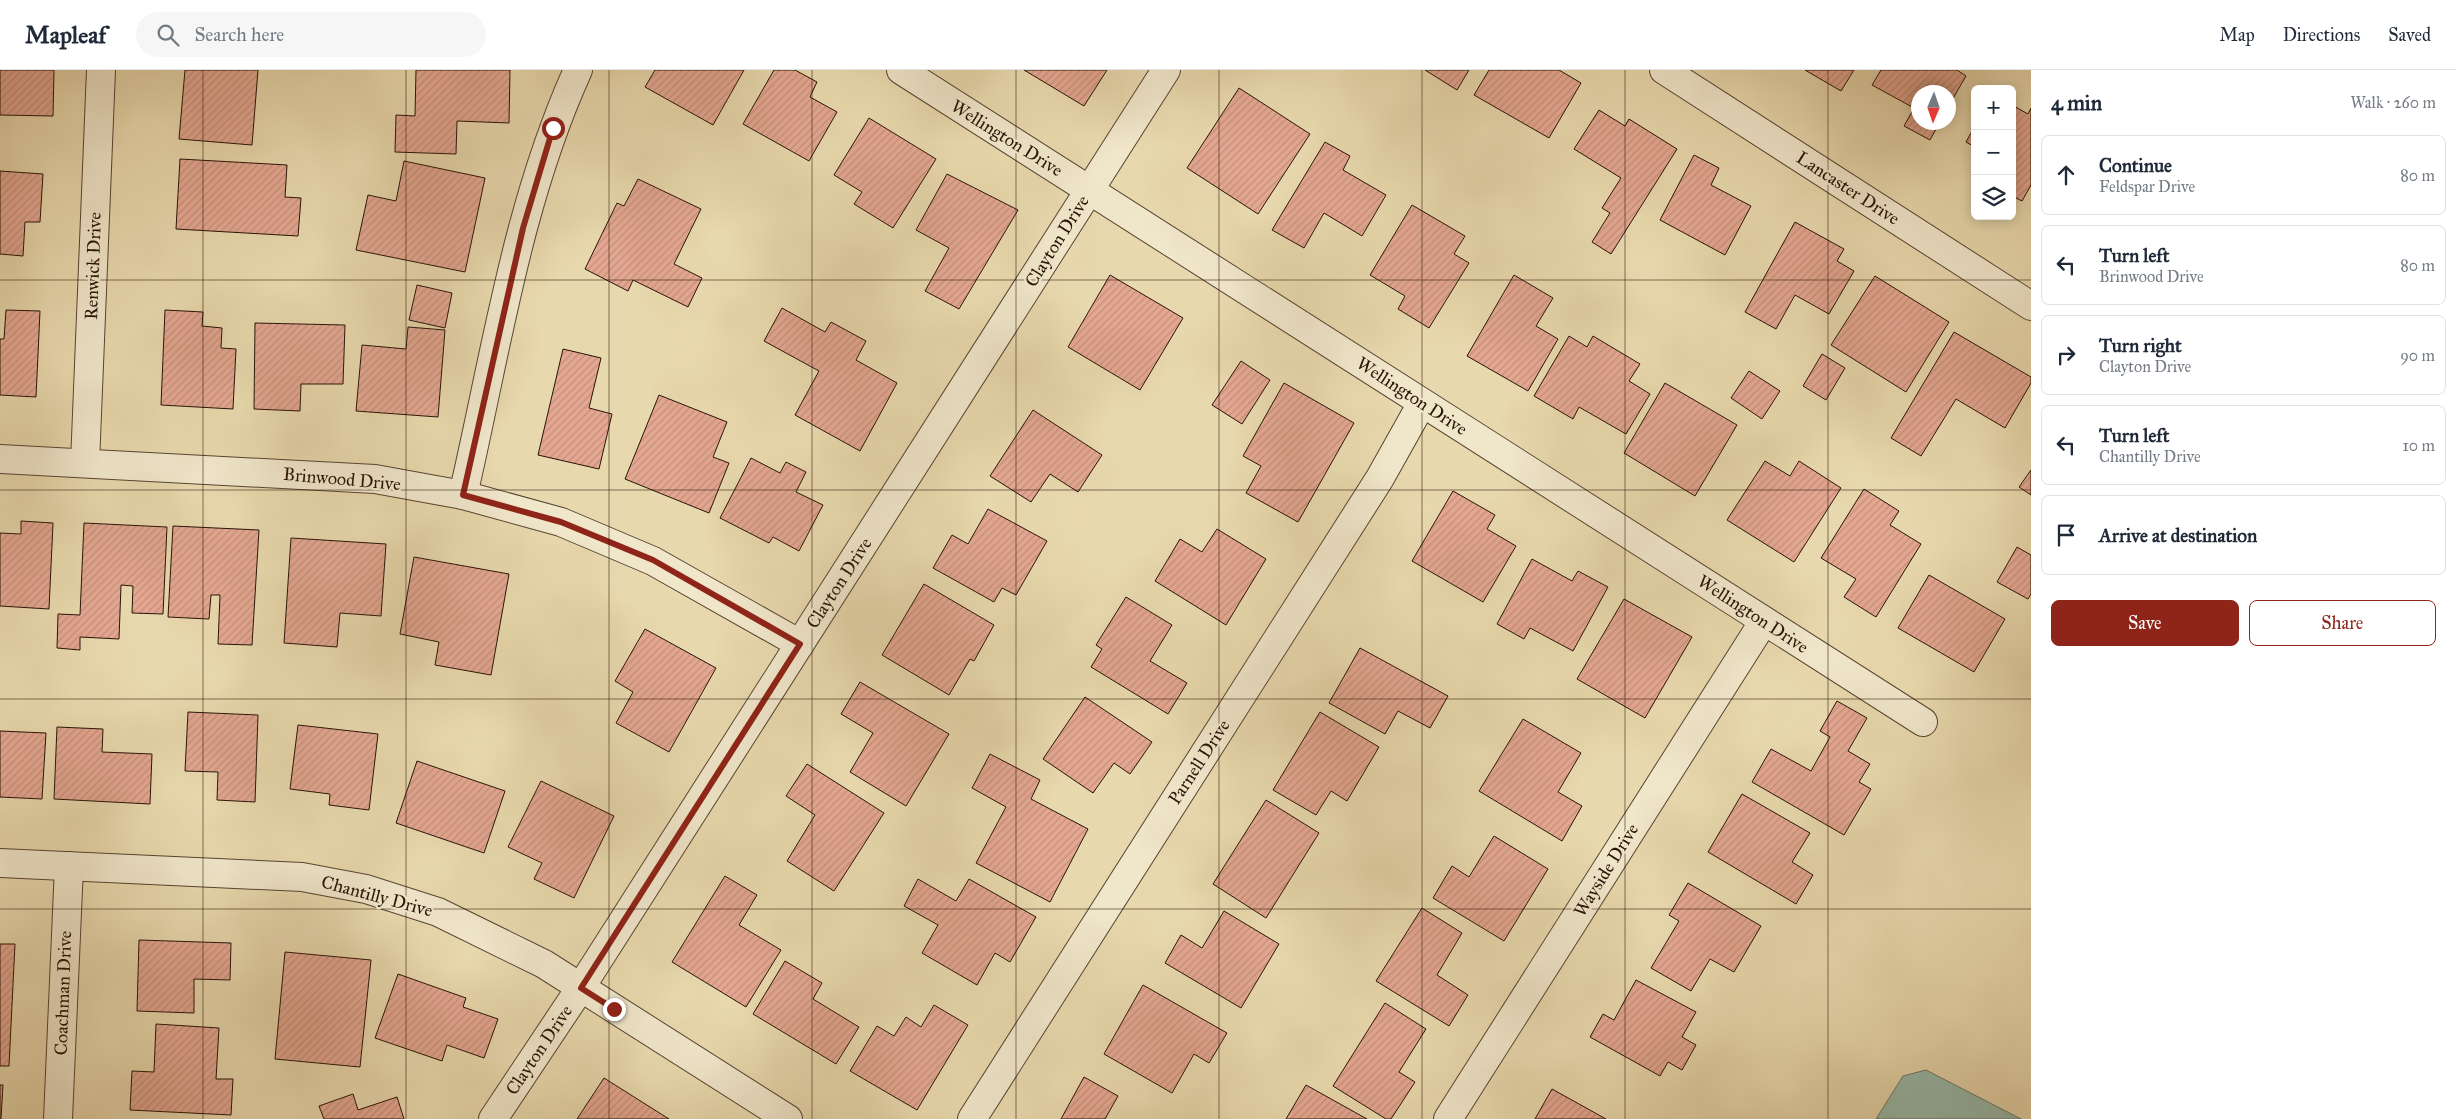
<!DOCTYPE html>
<meta charset="utf-8">
<style>
body{margin:0;font-family:"IM FELL Great Primer",serif;background:#f6f6f7;color:#1f2937}
.controls{position:absolute;right:15px;top:15px;display:grid;overflow:hidden;border-radius:8px;box-shadow:0 2px 12px #0003}
.controls button{width:45px;height:45px;display:grid;place-items:center;padding:0;border:0;border-bottom:1px solid #e0e1e3;background:#fff;color:#1f2937;font:25px sans-serif}
.compass{position:absolute;left:1911px;top:15px;width:45px;height:45px;border-radius:50%;background:#fff;box-shadow:0 2px 12px #0003;rotate:182deg}
.stop{position:absolute;width:15px;height:15px;margin:-11px;border:4px solid #8f2418;border-radius:50%;background:#fff}
.stop.end{background:#8f2418;border-color:#fff;box-shadow:0 1px 5px #0008}
.list{margin:0;padding:0;list-style:none}
h2{display:flex;justify-content:space-between;align-items:center;height:65px;margin:0;padding:0 20px;font-size:21px}
h2 small{font-size:16px;font-weight:400;color:#747a83}
.list li{display:grid;grid-template-columns:32px 1fr auto;gap:15px;align-items:center;box-sizing:border-box;height:80px;margin:0 10px 10px;padding:0 10px;border:1px solid #e0e1e3;border-radius:8px}
.list b{display:block;font-size:19px;white-space:nowrap}
.list p{margin:0;font-size:16px;white-space:nowrap;color:#747a83}
.list em{font-size:16px;font-style:normal;color:#747a83}
.actions{display:flex;gap:10px;padding:15px 20px}
.actions a{flex:1;padding:11px 0;border:1px solid #8f2418;border-radius:8px;text-align:center;font-size:18px;color:#8f2418}
.actions .main{background:#8f2418;color:#fff}
.icon{flex:none;width:28px;height:28px;fill:none;stroke:currentColor;stroke-width:2;stroke-linecap:round;stroke-linejoin:round}
.map{position:relative;flex:none;width:2031px;height:1049px;overflow:hidden}
header{display:flex;align-items:center;gap:30px;box-sizing:border-box;height:70px;padding:0 25px;background:#fff;border-bottom:1px solid #e0e1e3}
header strong{font-size:24px}
nav{display:flex;gap:28px;margin-inline-start:auto;font-size:18px}
.search{width:350px;height:45px;background:#f6f6f7;display:flex;align-items:center;gap:12px;box-sizing:border-box;padding:0 18px;border-radius:28px;color:#747a83;font-size:19px}
main{display:flex}
aside{flex:1;background:#fff}
.map>svg:first-child{display:block}
.water{fill:#97baab;stroke:#6b7769}
.building{fill:url(#building-hatch);stroke:#281307}
.lines{fill:none;stroke-linecap:round;stroke-linejoin:round}
.minor-casing{stroke:#584430;stroke-width:30}
.minor{stroke:#f0e6ca;stroke-width:28}
.route{stroke:#8f2418;stroke-width:6}
.grid{fill:none;stroke:#281307;stroke-width:1;stroke-opacity:0.55}
.labels{text-anchor:middle;dominant-baseline:central;stroke-width:4.5;stroke-linejoin:round;paint-order:stroke}
.street-label{font-size:18px;fill:#281307;stroke:#f0e6ca}
</style>
<header>
<strong>Mapleaf</strong>
<div class="search"><svg class="icon" aria-label="search" viewBox="0 0 24 24"><circle cx="10" cy="10" r="6"/><path d="M15 15l6 6"/></svg>Search here</div>
<nav><a>Map</a><a>Directions</a><a>Saved</a></nav>
</header>
<main>
<div class="map">
<svg width="2031" height="1049" viewBox="0 0 2031 1049">
<defs>
<pattern id="building-hatch" width="6" height="6" patternUnits="userSpaceOnUse" patternTransform="scale(1.25)"><rect width="6" height="6" fill="#e4a791"/><path d="M-1 1l2-2M0 6l6-6M5 7l2-2" fill="none" stroke="#c48f7c"/></pattern>
</defs>
<rect width="100%" height="100%" fill="#e8d8ad"/>
<filter id="stains"><feTurbulence type="fractalNoise" baseFrequency=".004" numOctaves="4"/><feColorMatrix values="0 0 0 0 .2 0 0 0 0 .09 0 0 0 0 .02 0 0 0 .5 -.17"/></filter>
<radialGradient id="worn" r=".72"><stop offset=".6" stop-color="#630" stop-opacity="0"/><stop offset="1" stop-color="#630" stop-opacity=".3"/></radialGradient>
<path class="water" d="M1926,1000L2021,1049H1876L1903,1006Z"/>
<g class="building">
<path d="M0,0H54L53,46L0,45Z"/>
<path d="M185,0H258L252,75L179,69Z"/>
<path d="M416,0H510L509,53L457,51L456,84L395,82L396,45L415,46Z"/>
<path d="M655,0H744L713,55L645,17Z"/>
<path d="M774,0H795L817,12L810,27L837,42L809,91L743,54Z"/>
<path d="M1024,0H1107L1084,36Z"/>
<path d="M1425,0H1469L1457,20Z"/>
<path d="M1489,0H1559L1581,13L1549,68L1474,25Z"/>
<path d="M1805,0H1854L1841,21Z"/>
<path d="M1881,0H1957L1966,6L1948,37V22H1918V52H1940L1930,70L1904,56L1914,38L1872,15Z"/>
<path d="M1239,18L1310,64L1258,144L1187,98Z"/>
<path d="M2012,35L2028,44L2031,38V115L2022,131L2012,126Z"/>
<path d="M1599,40L1625,56L1629,49L1677,79L1611,184L1592,172L1610,143L1602,138L1621,108L1574,79Z"/>
<path d="M869,48L936,89L893,158L854,134L862,122L834,105Z"/>
<path d="M1975,56V77L1966,72Z"/>
<path d="M1325,72L1350,86L1343,100L1386,125L1362,166L1324,143L1304,178L1272,160Z"/>
<path d="M1694,85L1719,98L1711,115L1751,136L1725,185L1660,150Z"/>
<path d="M180,89L287,95L285,127L301,128L298,166L176,159Z"/>
<path d="M404,91L485,108L465,202L356,180L368,125L396,131Z"/>
<path d="M0,101L43,104L40,152H25L23,186L0,184Z"/>
<path d="M947,104L1018,140L959,239L925,221L949,178L916,160Z"/>
<path d="M638,109L701,139L674,194L702,208L688,237L633,210L628,221L585,199L617,133L624,136Z"/>
<path d="M1412,135L1465,166L1454,184L1469,193L1429,258L1398,239L1405,226L1370,205Z"/>
<path d="M1795,152L1844,179L1837,191L1854,201L1829,244L1795,225L1776,259L1745,242Z"/>
<path d="M1110,205L1183,248L1140,320L1068,277Z"/>
<path d="M1514,205L1553,228L1536,256L1558,269L1528,321L1467,286Z"/>
<path d="M1875,206L1949,252L1906,322L1831,275Z"/>
<path d="M417,215L452,223L445,258L409,250Z"/>
<path d="M782,238L825,262L831,252L866,271L856,290L897,313L860,381L795,345L819,301L764,271Z"/>
<path d="M6,240L40,241L36,327L0,325V269H4Z"/>
<path d="M165,240L203,242L202,256L222,258L221,278L236,279L233,339L161,335Z"/>
<path d="M255,253L345,255L343,314H301L300,341L254,339Z"/>
<path d="M408,257L445,260L438,347L356,341L362,275L406,279Z"/>
<path d="M1954,262L2031,307V313L2005,358L1956,329L1921,386L1891,368Z"/>
<path d="M1569,266L1587,277L1593,266L1640,294L1629,311L1650,324L1626,364L1579,337L1573,349L1534,326Z"/>
<path d="M563,279L601,288L589,338L612,344L599,399L538,385Z"/>
<path d="M1822,284L1845,298L1826,330L1803,316Z"/>
<path d="M1241,291L1270,310L1242,354L1212,335Z"/>
<path d="M1749,301L1780,321L1762,349L1731,328Z"/>
<path d="M1284,313L1354,353L1298,452L1246,423L1261,396L1243,386Z"/>
<path d="M1665,313L1737,355L1695,426L1624,383Z"/>
<path d="M659,325L727,352L713,387L729,393L709,443L625,409Z"/>
<path d="M1033,340L1102,385L1078,422L1050,404L1031,432L990,406Z"/>
<path d="M751,388L780,403L786,392L806,402L796,422L823,435L799,481L773,467L769,473L720,448Z"/>
<path d="M1765,391L1790,406L1799,391L1841,418L1794,492L1727,450Z"/>
<path d="M2031,400V425L2019,417Z"/>
<path d="M1864,419L1899,441L1890,455L1921,474L1876,547L1844,527L1856,509L1821,488Z"/>
<path d="M1453,421L1495,445L1487,459L1516,476L1483,532L1412,491Z"/>
<path d="M988,439L1047,471L1016,525L1002,518L994,532L933,498L952,465L968,474Z"/>
<path d="M21,451L53,453L49,539L0,536V463L21,464Z"/>
<path d="M84,453L167,457L163,544L132,543L133,516L121,515L119,569L80,567V580L57,578L58,544L80,545Z"/>
<path d="M173,456L259,460L252,575L218,574L220,525H211L209,549L168,547Z"/>
<path d="M1217,459L1266,489L1226,555L1155,511L1180,469L1202,482Z"/>
<path d="M291,468L386,474L381,546L340,543L337,577L284,573Z"/>
<path d="M2017,477L2031,485V524L2028,529L1997,512Z"/>
<path d="M414,487L509,504L491,605L435,595L439,572L400,564Z"/>
<path d="M1532,489L1572,511L1578,501L1608,517L1573,581L1530,558L1524,569L1497,554Z"/>
<path d="M1929,505L2005,549L1974,602L1898,558Z"/>
<path d="M924,514L994,555L974,591L970,589L949,625L882,585Z"/>
<path d="M1126,527L1172,555L1150,591L1187,613L1168,644L1091,597L1102,579L1096,575Z"/>
<path d="M1624,529L1692,567L1645,648L1577,609Z"/>
<path d="M645,559L716,598L669,682L616,653L633,622L615,611Z"/>
<path d="M1360,578L1448,626L1430,658L1398,641L1385,664L1329,633Z"/>
<path d="M860,612L949,664L906,736L850,702L873,663L841,644Z"/>
<path d="M1085,627L1152,672L1130,704L1114,693L1093,723L1043,689Z"/>
<path d="M1837,631L1867,648L1848,681L1870,694L1859,712L1871,719L1844,765L1752,712L1771,679L1811,701L1830,667L1820,661Z"/>
<path d="M188,642L258,645L255,732L217,730L218,702L185,701Z"/>
<path d="M1320,642L1379,677L1347,731L1331,721L1316,745L1273,720Z"/>
<path d="M1523,649L1581,683L1558,722L1582,736L1562,771L1479,721Z"/>
<path d="M298,655L378,664L369,740L329,735L330,724L290,719Z"/>
<path d="M57,657L103,659L102,682L152,684L150,734L54,729Z"/>
<path d="M0,661L46,663L42,729L0,727Z"/>
<path d="M990,684L1040,710L1031,729L1088,759L1050,832L976,793L1006,737L972,718Z"/>
<path d="M417,691L505,721L484,783L396,753Z"/>
<path d="M807,694L884,743L834,821L787,791L815,745L786,726Z"/>
<path d="M541,711L614,746L574,828L534,809L542,793L508,777Z"/>
<path d="M1742,724L1810,763L1792,792L1813,805L1796,834L1708,782Z"/>
<path d="M1266,730L1319,763L1266,848L1213,814Z"/>
<path d="M1494,766L1548,799L1504,871L1433,828L1452,796L1469,807Z"/>
<path d="M725,806L757,825L739,855L781,880L746,937L672,892Z"/>
<path d="M918,809L956,831L969,809L1036,847L1010,892L995,883L977,915L922,883L938,855L904,836Z"/>
<path d="M1688,813L1761,856L1734,902L1710,889L1691,921L1651,898L1679,851L1669,845Z"/>
<path d="M1422,838L1462,863L1437,905L1468,925L1449,956L1376,911Z"/>
<path d="M1224,841L1279,874L1241,938L1165,893L1181,865L1202,878Z"/>
<path d="M139,870L231,873L230,910L194,909V943L137,941Z"/>
<path d="M0,874H15L9,996H0Z"/>
<path d="M285,882L371,890L360,997L275,989Z"/>
<path d="M785,891L822,913L813,929L859,957L836,994L753,944Z"/>
<path d="M398,904L466,928L463,937L498,949L484,988L447,975L442,991L375,968Z"/>
<path d="M1636,910L1696,942L1682,967L1696,975L1682,1000L1668,992L1660,1006L1590,967L1603,944L1614,950Z"/>
<path d="M1143,915L1227,963L1209,993L1194,984L1172,1023L1104,984Z"/>
<path d="M1385,933L1426,959L1399,1002L1415,1012L1391,1049H1386L1333,1016Z"/>
<path d="M934,935L968,955L917,1040L850,1001L877,956L894,966L906,947L921,957Z"/>
<path d="M156,954L219,958L216,1009H233L231,1045L130,1040L132,1001L154,1002Z"/>
<path d="M1084,1007L1118,1026L1105,1049H1061Z"/>
<path d="M604,1008L669,1049H577Z"/>
<path d="M0,1015H3L1,1049H0Z"/>
<path d="M1306,1015L1367,1049H1286Z"/>
<path d="M1552,1019L1606,1049H1535Z"/>
<path d="M353,1024L358,1040L397,1027L404,1049H324L319,1036Z"/>
</g>
<g class="lines">
<g class="minor-casing">
<g id="minor">
<path d="M901,0L1923,652"/>
<path d="M1664,0L2031,236"/>
<path d="M0,389L375,409L463,425L561,452L653,491L800,574"/>
<path d="M85,393L101,0"/>
<path d="M463,425C496,283 517,134 578,0"/>
<path d="M0,793L302,807L366,819L438,842L544,894L788,1049"/>
<path d="M58,1049L69,796"/>
<path d="M493,1049L581,917L1166,0"/>
<path d="M972,1049L1380,408L1422,333"/>
<path d="M1448,1049L1764,551"/>
</g>
</g>
<use href="#minor" class="minor"/>
</g>
<g class="lines">
<path class="route" d="M553,58L523,158L463,425L561,452L653,490L800,574L581,918L614,939"/>
</g>
<path class="grid" d="M203,0V1049M406,0V1049M609,0V1049M812,0V1049M1016,0V1049M1219,0V1049M1422,0V1049M1625,0V1049M1828,0V1049M0,210H2031M0,420H2031M0,629H2031M0,839H2031"/>
<g class="labels">
<g class="street-label">
<text transform="translate(1007 68) rotate(32)">Wellington Drive</text>
<text transform="translate(1848 118) rotate(33)">Lancaster Drive</text>
<text transform="translate(1057 171) rotate(-58)">Clayton Drive</text>
<text transform="translate(93 196) rotate(-88)">Renwick Drive</text>
<text transform="translate(1412 326) rotate(33)">Wellington Drive</text>
<text transform="translate(342 409) rotate(5)">Brinwood Drive</text>
<text transform="translate(839 513) rotate(-57)">Clayton Drive</text>
<text transform="translate(1753 544) rotate(33)">Wellington Drive</text>
<text transform="translate(1199 692) rotate(-57)">Parnell Drive</text>
<text transform="translate(1606 800) rotate(-58)">Wayside Drive</text>
<text transform="translate(377 826) rotate(15)">Chantilly Drive</text>
<text transform="translate(63 923) rotate(-88)">Coachman Drive</text>
<text transform="translate(539 980) rotate(-56)">Clayton Drive</text>
</g>
</g>
<rect width="100%" height="100%" filter="url(#stains)"/>
<rect width="100%" height="100%" fill="url(#worn)"/>
</svg>
<div class="controls">
<button>+</button>
<button>−</button>
<button><svg class="icon" aria-label="layers" viewBox="0 0 24 24"><path d="M12 4l9 5-9 5-9-5zM3 14l9 5 9-5"/></svg></button>
</div>
<svg class="compass" viewBox="-18 -18 36 36"><path d="M0-13l5 13h-10z" fill="#e53935"/><path d="M0 13l5-13h-10z" fill="#747a83"/></svg>
<div class="stop" style="left:553px;top:58px"></div>
<div class="stop end" style="left:614px;top:939px"></div>
</div>
<aside>
<h2>4 min<small>Walk · 260 m</small></h2>
<ul class="list">
<li><svg class="icon" aria-label="ahead" viewBox="0 0 24 24"><path d="M12 20V5M6 11l6-6 6 6"/></svg><div><b>Continue</b><p>Feldspar Drive</p></div><em>80 m</em></li>
<li><svg class="icon" aria-label="left" viewBox="0 0 24 24"><path d="M17 20v-9H6M10 6l-5 5 5 5"/></svg><div><b>Turn left</b><p>Brinwood Drive</p></div><em>80 m</em></li>
<li><svg class="icon" aria-label="right" viewBox="0 0 24 24"><path d="M7 20v-9h11M14 6l5 5-5 5"/></svg><div><b>Turn right</b><p>Clayton Drive</p></div><em>90 m</em></li>
<li><svg class="icon" aria-label="left" viewBox="0 0 24 24"><path d="M17 20v-9H6M10 6l-5 5 5 5"/></svg><div><b>Turn left</b><p>Chantilly Drive</p></div><em>10 m</em></li>
<li><svg class="icon" aria-label="arrive" viewBox="0 0 24 24"><path d="M6 21V4h12l-3 4 3 4H6"/></svg><div><b>Arrive at destination</b></div></li>
</ul>
<div class="actions"><a class="main">Save</a><a>Share</a></div>
</aside>
</main>
